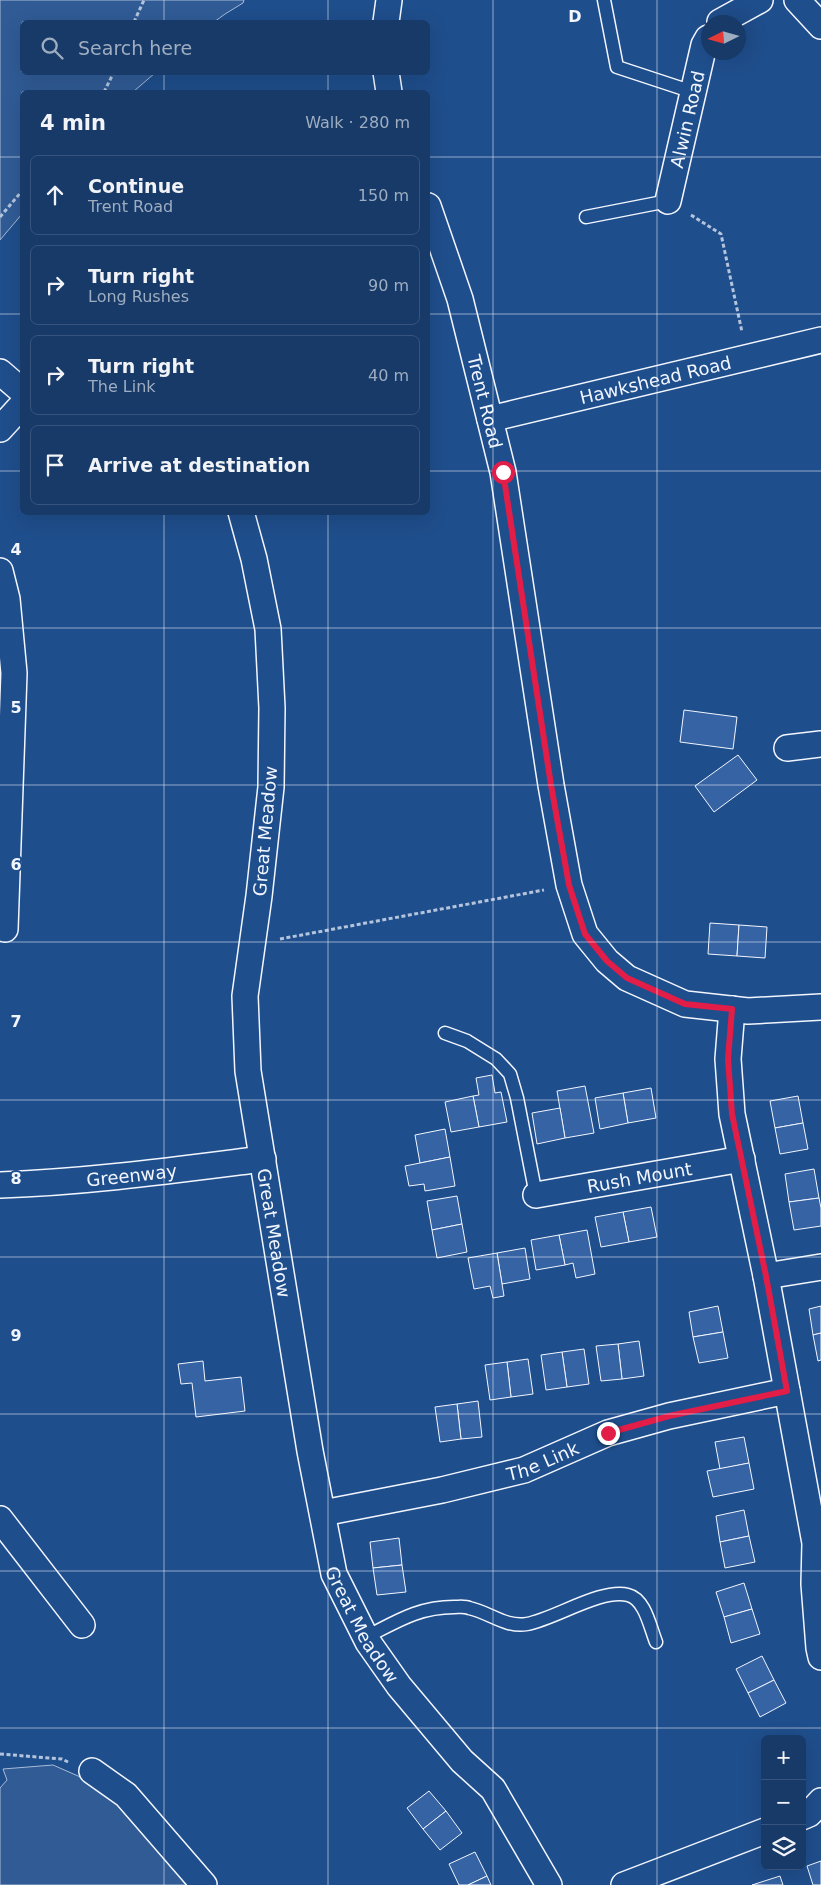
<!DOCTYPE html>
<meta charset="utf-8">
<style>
body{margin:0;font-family:"DejaVu Sans",sans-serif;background:#20416f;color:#f1f3f6}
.controls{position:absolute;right:15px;bottom:15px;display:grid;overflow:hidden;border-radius:8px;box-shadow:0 5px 20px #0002}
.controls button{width:45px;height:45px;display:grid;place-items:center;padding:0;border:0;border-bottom:1px solid #36547d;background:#173a69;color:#f1f3f6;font:25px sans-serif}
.compass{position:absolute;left:701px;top:15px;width:45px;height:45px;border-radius:50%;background:#173a69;box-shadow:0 5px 20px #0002;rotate:265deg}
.stop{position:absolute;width:15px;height:15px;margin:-11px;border:4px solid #e11d48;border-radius:50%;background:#fff}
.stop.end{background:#e11d48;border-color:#fff;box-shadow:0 1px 5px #0008}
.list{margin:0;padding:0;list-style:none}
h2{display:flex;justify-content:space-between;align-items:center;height:65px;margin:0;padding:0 20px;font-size:21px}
h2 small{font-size:16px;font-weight:400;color:#9eadc0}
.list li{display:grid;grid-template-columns:32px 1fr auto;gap:15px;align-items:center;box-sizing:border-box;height:80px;margin:0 10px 10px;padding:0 10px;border:1px solid #36547d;border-radius:8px}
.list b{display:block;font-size:19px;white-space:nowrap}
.list p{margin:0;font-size:16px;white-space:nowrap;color:#9eadc0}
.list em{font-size:16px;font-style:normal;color:#9eadc0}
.icon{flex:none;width:28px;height:28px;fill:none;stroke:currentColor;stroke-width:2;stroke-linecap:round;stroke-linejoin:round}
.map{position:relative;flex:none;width:821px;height:1885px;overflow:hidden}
.search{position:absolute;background:#173a69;box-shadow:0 5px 20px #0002;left:20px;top:20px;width:410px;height:55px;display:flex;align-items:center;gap:12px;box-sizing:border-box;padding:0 18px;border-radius:8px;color:#9eadc0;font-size:19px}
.panel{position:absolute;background:#173a69;box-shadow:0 5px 20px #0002;left:20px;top:90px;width:410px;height:425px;border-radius:8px}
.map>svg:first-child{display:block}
.built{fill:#305b95;stroke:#a8bbd7}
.building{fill:#3563a3;stroke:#f2f6ff}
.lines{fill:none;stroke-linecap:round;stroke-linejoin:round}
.service-casing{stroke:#f2f6ff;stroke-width:15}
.minor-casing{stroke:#f2f6ff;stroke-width:28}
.path{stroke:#b3c4dc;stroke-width:3;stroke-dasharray:4 2.5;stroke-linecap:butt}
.service{stroke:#1f4e8c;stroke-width:12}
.minor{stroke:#1f4e8c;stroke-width:25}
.route{stroke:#e11d48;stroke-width:6}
.grid{fill:none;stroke:#f2f6ff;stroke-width:1;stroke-opacity:0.55}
.labels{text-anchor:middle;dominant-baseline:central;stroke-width:4;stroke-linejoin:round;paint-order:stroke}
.street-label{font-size:18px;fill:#f2f6ff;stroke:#1f4e8c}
.grid-label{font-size:16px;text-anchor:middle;font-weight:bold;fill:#f2f6ff;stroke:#1f4e8c;stroke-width:4;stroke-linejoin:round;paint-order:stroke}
</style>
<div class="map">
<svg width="821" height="1885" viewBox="0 0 821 1885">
<rect width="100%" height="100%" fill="#1f4e8c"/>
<g class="built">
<path d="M0,0H244L243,3L225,14L214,22H22V72L155,73L133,92H22V214L0,240Z"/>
<path d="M53,1765L94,1783L137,1820L186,1885H0V1788L7,1780L3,1769Z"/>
</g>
<g class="building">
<path d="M684,710L737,717L733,749L680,742Z"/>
<path d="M738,755L757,780L714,812L695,786Z"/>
<path d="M710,923L739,925L737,956L708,954Z"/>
<path d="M739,925L767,927L765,958L737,956Z"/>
<path d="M492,1075L495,1093L501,1092L507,1122L479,1127L473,1096L479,1095L476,1078Z"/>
<path d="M585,1086L594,1133L565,1138L557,1091Z"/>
<path d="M651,1088L656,1118L628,1123L623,1093Z"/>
<path d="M623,1093L628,1123L600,1129L595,1098Z"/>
<path d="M473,1096L479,1127L451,1132L445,1102Z"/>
<path d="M798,1096L803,1123L775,1128L770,1101Z"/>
<path d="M560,1108L565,1138L537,1144L532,1113Z"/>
<path d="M803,1123L808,1149L780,1154L775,1128Z"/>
<path d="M445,1129L450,1157L420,1163L415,1135Z"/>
<path d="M450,1157L455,1186L425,1191L424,1184L409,1186L405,1166Z"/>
<path d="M814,1169L819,1198L789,1202L785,1174Z"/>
<path d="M457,1196L462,1224L432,1230L427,1201Z"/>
<path d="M819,1198L821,1208V1226L794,1230L789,1202Z"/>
<path d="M651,1207L657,1237L629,1242L623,1212Z"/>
<path d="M623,1212L629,1242L601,1247L595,1217Z"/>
<path d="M462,1224L467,1252L437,1258L432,1230Z"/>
<path d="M587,1230L595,1274L576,1278L573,1263L565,1265L559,1235Z"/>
<path d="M559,1235L565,1265L536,1270L531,1240Z"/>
<path d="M525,1248L530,1279L502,1284L497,1253Z"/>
<path d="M497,1253L504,1296L493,1298L490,1286L474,1289L468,1258Z"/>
<path d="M718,1306L723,1332L693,1337L689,1312Z"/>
<path d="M821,1306V1333L813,1335L809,1309Z"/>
<path d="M723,1332L728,1358L699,1363L693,1337Z"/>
<path d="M821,1333V1360L818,1361L813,1335Z"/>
<path d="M639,1341L644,1376L622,1379L618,1344Z"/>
<path d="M618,1344L622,1379L601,1381L596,1346Z"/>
<path d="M584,1349L589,1384L567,1387L562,1352Z"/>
<path d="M562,1352L567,1387L546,1390L541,1355Z"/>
<path d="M528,1359L533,1394L511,1397L507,1362Z"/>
<path d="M203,1361L205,1381L241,1377L245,1411L196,1417L192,1383L181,1384L178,1364Z"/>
<path d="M507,1362L511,1397L490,1400L485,1365Z"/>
<path d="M478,1401L482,1437L461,1439L457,1404Z"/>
<path d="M457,1404L461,1439L440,1442L435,1407Z"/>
<path d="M744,1437L749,1463L720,1469L715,1442Z"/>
<path d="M749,1463L754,1489L713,1497L707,1471Z"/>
<path d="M744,1510L749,1536L720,1542L716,1516Z"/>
<path d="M749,1536L755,1562L725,1568L720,1542Z"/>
<path d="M399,1538L402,1565L373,1568L370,1542Z"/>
<path d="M402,1565L406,1592L377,1595L373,1568Z"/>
<path d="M744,1583L752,1609L724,1617L716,1592Z"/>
<path d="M752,1609L760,1634L731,1643L724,1617Z"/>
<path d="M762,1656L774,1680L748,1693L736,1669Z"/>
<path d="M774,1680L786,1703L760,1717L748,1693Z"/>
<path d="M429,1791L446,1811L423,1829L407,1808Z"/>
<path d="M446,1811L462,1833L440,1850L423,1829Z"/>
<path d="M475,1852L487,1876L468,1885H459L449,1864Z"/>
<path d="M821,1861V1885H813L807,1866Z"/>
<path d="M487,1876L491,1885H468Z"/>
<path d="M780,1876L783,1885H752Z"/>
</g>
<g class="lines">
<g class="service-casing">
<g id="service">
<path d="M604,0L617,67L693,92"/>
<path d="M586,217L668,201"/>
<path d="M445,1033L467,1041L496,1059L510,1074L517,1098L536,1195"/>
<path d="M366,1637C396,1622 418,1607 454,1607C459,1607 465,1606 469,1608C489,1612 506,1628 527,1624C555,1619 601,1588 628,1595C645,1599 650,1627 656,1642"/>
</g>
</g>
<g class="minor-casing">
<g id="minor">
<path d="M797,0L821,26"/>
<path d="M386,22L389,0"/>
<path d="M720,22L760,0"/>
<path d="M386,72L389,92"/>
<path id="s1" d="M668,201L704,45L708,38"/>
<path id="s2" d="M428,206L460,299L503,472L551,785L569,885L585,934L607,961L627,978L685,1004L748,1011L821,1007"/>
<path d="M0,372L22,391"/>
<path id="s3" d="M490,419L821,340"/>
<path d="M0,429L22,405"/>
<path id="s4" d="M241,512L254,559L268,629L272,708L271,787L259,896L245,996L248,1071L310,1451L334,1574L368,1642L399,1686L462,1761L493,1789L549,1885"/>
<path d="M0,571L7,599L14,673L5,929"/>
<path d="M787,748L821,744"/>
<path d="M732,1009L728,1059L732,1114L766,1276L815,1543L814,1584L819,1648L821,1657"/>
<path id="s5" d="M0,1185C88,1182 175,1170 263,1159"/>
<path id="s6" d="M536,1195L742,1159"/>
<path d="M766,1276L821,1267"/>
<path id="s7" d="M323,1513L442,1490L524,1470L608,1433L669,1416L787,1391"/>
<path d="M0,1519L82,1625"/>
<path d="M92,1771L126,1795L204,1885"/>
<path d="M802,1817L809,1814L821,1801"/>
<path d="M624,1885L765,1831"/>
</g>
</g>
<g class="path">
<path d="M134,22L144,0"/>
<path d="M104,92L114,72"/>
<path d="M691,215L721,234L742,332"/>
<path d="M0,217L22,191"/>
<path d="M280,939L544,890"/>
<path d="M0,1754L62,1759L68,1762"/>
</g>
<use href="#service" class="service"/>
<use href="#minor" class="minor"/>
</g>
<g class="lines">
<path class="route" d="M503,472L551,785L569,885L585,934L607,961L627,978L685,1004L732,1009L728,1059L732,1114L766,1276L787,1391L669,1416L608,1433"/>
</g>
<path class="grid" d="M164,0V22M328,0V22M493,0V1885M657,0V1885M164,72V92M328,72V92M0,157H22M428,157H821M0,314H22M428,314H821M0,471H22M428,471H821M164,512V1885M328,512V1885M0,628H821M0,785H821M0,942H821M0,1100H821M0,1257H821M0,1414H821M0,1571H821M0,1728H821"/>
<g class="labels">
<g class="street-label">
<text stroke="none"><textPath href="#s1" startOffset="84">Alwin Road</textPath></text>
<text stroke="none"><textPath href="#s3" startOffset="170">Hawkshead Road</textPath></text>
<text stroke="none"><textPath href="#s2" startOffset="204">Trent Road</textPath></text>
<text transform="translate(265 831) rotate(-85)">Great Meadow</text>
<text stroke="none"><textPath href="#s5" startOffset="132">Greenway</textPath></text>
<text stroke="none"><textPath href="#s6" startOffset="105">Rush Mount</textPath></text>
<text stroke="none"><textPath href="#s4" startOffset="728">Great Meadow</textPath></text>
<text stroke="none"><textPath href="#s7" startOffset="226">The Link</textPath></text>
<text stroke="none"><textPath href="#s4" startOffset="1132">Great Meadow</textPath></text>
</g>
</g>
<g class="grid-label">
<text x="575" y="22">D</text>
<text x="16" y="555">4</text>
<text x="16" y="713">5</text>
<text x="16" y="870">6</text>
<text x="16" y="1027">7</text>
<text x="16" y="1184">8</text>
<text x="16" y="1341">9</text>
</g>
</svg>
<div class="controls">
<button>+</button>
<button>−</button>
<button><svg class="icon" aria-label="layers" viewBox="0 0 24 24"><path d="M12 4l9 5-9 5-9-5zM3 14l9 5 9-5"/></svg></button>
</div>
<svg class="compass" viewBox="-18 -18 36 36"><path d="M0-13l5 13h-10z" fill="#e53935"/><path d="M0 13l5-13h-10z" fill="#9eadc0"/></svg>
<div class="stop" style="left:503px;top:472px"></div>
<div class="stop end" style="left:608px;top:1433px"></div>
<div class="search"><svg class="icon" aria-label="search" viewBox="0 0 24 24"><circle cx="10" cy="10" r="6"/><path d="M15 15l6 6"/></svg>Search here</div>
<section class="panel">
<h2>4 min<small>Walk · 280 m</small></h2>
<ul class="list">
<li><svg class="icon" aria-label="ahead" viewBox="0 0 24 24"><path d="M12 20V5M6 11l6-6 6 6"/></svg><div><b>Continue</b><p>Trent Road</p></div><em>150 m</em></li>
<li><svg class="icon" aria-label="right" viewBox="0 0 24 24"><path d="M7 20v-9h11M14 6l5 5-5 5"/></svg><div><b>Turn right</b><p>Long Rushes</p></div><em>90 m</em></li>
<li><svg class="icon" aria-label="right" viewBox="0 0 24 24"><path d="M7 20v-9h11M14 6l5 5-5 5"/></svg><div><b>Turn right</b><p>The Link</p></div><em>40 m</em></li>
<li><svg class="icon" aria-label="arrive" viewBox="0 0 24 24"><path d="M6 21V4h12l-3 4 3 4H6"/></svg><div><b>Arrive at destination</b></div></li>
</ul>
</section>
</div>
